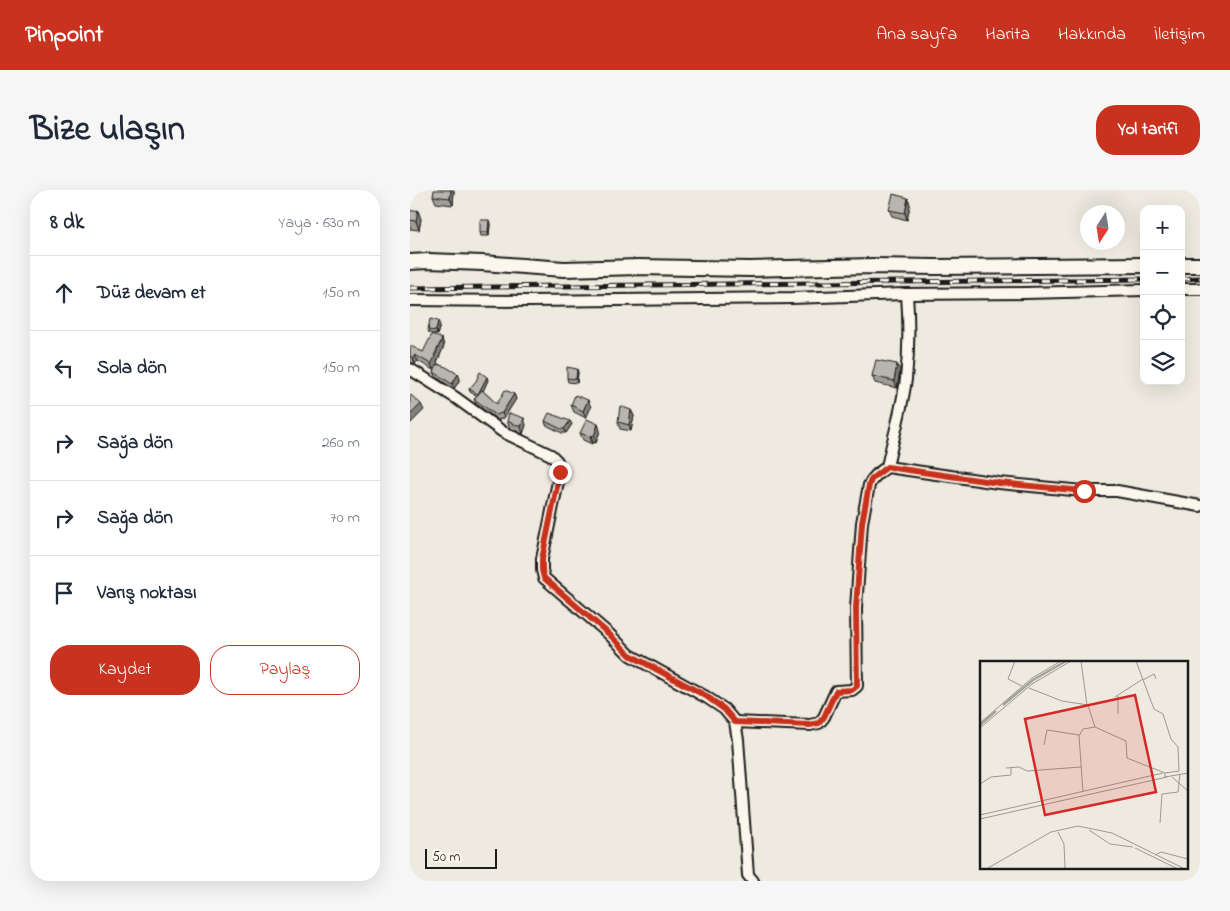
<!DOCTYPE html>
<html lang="tr">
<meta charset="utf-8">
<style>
body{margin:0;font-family:"Indie Flower",sans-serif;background:#f6f6f7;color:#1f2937}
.controls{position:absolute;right:15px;top:15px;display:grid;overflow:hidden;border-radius:10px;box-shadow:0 5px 20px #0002}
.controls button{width:45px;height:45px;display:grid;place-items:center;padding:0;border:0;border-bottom:1px solid #e0e1e3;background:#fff;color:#1f2937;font:25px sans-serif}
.compass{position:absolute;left:670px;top:15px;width:45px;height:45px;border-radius:50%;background:#fff;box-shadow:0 5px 20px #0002;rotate:192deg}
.scale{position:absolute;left:15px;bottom:12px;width:72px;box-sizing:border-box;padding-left:5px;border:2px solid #1c1c1c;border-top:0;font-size:14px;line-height:18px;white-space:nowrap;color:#1c1c1c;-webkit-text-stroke:4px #fbf7ec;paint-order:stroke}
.stop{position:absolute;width:15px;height:15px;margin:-11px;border:4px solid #c8321e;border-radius:50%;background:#fff}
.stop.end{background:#c8321e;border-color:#fff;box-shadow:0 1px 5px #0008}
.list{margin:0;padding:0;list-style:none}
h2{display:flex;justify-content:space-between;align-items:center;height:65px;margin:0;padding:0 20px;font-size:21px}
h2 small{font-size:16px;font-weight:400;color:#747a83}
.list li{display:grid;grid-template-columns:32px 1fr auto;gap:15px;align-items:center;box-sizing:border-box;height:75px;padding:0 20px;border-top:1px solid #e0e1e3}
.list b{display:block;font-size:19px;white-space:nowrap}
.list em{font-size:16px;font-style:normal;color:#747a83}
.actions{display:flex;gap:10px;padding:15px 20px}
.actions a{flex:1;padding:11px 0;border:1px solid #c8321e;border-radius:20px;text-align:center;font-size:18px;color:#c8321e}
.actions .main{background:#c8321e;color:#fff}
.icon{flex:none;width:28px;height:28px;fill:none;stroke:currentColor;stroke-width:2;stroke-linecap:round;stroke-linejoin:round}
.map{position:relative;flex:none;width:790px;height:691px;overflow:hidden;border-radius:20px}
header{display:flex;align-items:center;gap:30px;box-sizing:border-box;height:70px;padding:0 25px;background:#c8321e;color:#fff}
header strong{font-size:24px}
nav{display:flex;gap:28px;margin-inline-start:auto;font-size:18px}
.intro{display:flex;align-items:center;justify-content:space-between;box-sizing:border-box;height:120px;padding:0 30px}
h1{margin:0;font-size:35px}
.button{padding:12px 22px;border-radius:20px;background:#c8321e;color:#fff;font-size:18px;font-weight:700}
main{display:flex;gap:30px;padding:0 30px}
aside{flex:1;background:#fff;border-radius:20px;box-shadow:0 5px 20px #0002}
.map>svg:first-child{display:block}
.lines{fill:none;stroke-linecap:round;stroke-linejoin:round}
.street-casing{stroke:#1c1c1c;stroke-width:14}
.secondary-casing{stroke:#1c1c1c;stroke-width:18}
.street{stroke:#fbf7ec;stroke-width:10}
.secondary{stroke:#fbf7ec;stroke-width:14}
.rail-casing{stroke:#1c1c1c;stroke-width:5}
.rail{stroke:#fbf7ec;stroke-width:3;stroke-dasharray:9;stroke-linecap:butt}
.wall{fill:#9f9d96;stroke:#1c1c1c}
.shaded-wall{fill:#827f7a;stroke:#1c1c1c}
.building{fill:#b9b6af;stroke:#1c1c1c}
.route{stroke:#c8321e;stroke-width:6}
.inset-river{fill:none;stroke:#a6a39d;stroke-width:2.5}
.inset-road{fill:none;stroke:#9a9891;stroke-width:1}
.view{fill:#d62828;fill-opacity:0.15;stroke:#d62828;stroke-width:2.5}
.inset-edge{fill:none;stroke:#1c1c1c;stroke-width:2.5}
</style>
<header>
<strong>Pinpoint</strong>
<nav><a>Ana sayfa</a><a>Harita</a><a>Hakkında</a><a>İletişim</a></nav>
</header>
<div class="intro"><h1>Bize ulaşın</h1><a class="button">Yol tarifi</a></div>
<main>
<aside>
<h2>8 dk<small>Yaya · 630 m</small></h2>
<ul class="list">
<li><svg class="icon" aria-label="ahead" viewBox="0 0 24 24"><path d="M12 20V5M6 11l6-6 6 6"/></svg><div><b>Düz devam et</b></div><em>150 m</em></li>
<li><svg class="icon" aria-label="left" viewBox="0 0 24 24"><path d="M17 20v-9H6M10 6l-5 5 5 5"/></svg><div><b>Sola dön</b></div><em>150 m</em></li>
<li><svg class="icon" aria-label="right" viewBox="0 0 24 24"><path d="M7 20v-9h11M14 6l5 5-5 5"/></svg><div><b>Sağa dön</b></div><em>260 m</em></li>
<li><svg class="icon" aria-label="right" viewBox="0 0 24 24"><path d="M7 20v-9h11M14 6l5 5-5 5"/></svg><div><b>Sağa dön</b></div><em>70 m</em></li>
<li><svg class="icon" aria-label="arrive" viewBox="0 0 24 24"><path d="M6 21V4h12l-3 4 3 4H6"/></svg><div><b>Varış noktası</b></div></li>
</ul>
<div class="actions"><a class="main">Kaydet</a><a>Paylaş</a></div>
</aside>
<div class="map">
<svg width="790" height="691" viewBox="0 0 790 691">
<rect width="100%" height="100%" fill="#eeeadf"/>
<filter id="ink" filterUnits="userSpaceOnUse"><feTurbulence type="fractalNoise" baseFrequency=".02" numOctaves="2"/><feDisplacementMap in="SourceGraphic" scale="10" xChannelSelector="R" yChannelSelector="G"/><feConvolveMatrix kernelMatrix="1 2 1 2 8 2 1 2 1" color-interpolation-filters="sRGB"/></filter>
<g filter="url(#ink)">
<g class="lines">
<g class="street-casing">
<g id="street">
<path d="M771,99H790"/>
<path d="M0,110L120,111L382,108L494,104L616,103L734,100"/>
<path d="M0,179L46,208L93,242L141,265L147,271L150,282L132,369V380L134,388L199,444L220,465L296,507L314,519L325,532L328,550L338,685L343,691"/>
<path d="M477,277L589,293L673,301H707L790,316"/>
<path d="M325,532L400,535L409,533L414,527L426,501L442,500L447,496L446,418L452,333L459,295C463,286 470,282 477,277C483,248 492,219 496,189C499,161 499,132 497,104"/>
</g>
</g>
<g class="secondary-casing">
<g id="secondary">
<path d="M0,72L18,71L72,73L154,79L229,77L340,79L463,76L525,77L734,75"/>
<path d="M771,75H790"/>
</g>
</g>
<use href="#street" class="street"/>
<use href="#secondary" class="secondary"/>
<g class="rail-casing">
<g id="rail">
<path d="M771,89L790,88"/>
<path d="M0,98L734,89"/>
</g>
</g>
<use href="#rail" class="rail"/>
</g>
<g class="wall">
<path d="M0,0H7V2L0,1Z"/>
<path d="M44,1L43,15L26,13L23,6Z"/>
<path d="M498,8L500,15L497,30L482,26L479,20Z"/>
<path d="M0,21L11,29L9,40L0,39Z"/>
<path d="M79,30L80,34L79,46H71L70,42Z"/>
<path d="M30,135L27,145L19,143L18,140Z"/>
<path d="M32,149L34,156L27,172L28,174L48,184L50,189L44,199L26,187L24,182L27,175L23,180L8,171L5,174L0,172V158L13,162Z"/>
<path d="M167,179L168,182L167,193L158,192L157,188Z"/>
<path d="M490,180L487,198L465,193L462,186Z"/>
<path d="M78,190L73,201L87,214L104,204L106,209L94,228L88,230L66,214L64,209L67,206L60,202L59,199Z"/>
<path d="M161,215L181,217L176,228L164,222Z"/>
<path d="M221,220L224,226L221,241L210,239L208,232Z"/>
<path d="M97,231L116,235L113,244L100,238Z"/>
<path d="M135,231L162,234L156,243H152L136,235Z"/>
<path d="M188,234L190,241L186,253L183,252L182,254L173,250L170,243Z"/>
</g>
<g class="shaded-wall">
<path d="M41,0H44V1L43,15L40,8Z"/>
<path d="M498,8L500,15L497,30L495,23Z"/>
<path d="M8,20L11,29L9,40L6,31Z"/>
<path d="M79,30L80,34L79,46L78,42Z"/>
<path d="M28,131L30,135L27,145L26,141Z"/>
<path d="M32,149L34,156L27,172L28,174L23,180L21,174Z"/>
<path d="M5,165L8,171L5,174L3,168Z"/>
<path d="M487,174L490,180L487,198L484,191Z"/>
<path d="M167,179L168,182L167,193L166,189Z"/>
<path d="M48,184L50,189L44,199L42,194Z"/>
<path d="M77,187L78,190L70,208L68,204Z"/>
<path d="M104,204L106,209L94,228L92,223Z"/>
<path d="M178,210L181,217L176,228L173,221Z"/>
<path d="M11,214L14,220L0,234V225Z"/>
<path d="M221,220L224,226L221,241L219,235Z"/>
<path d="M114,228L116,235L113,244L111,237Z"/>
<path d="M160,231L162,234L156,243L154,239Z"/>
<path d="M188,234L190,241L186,253L184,246Z"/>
<path d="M181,245L183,252L182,254L180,247Z"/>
</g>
<g class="building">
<path d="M24,0H41L40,8L23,6Z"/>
<path d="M483,4L498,8L495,23L479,20Z"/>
<path d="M8,20L6,31L0,30V21Z"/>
<path d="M70,30H79L78,42H70Z"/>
<path d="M20,129L28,131L26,141L18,140Z"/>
<path d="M22,144L32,149L24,166L25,167L21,174L5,165L3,168L0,166V158L1,156L13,162Z"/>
<path d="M466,170L487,174L484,191L462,186Z"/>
<path d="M27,174L36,177L48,184L42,194L24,182Z"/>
<path d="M157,177L167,179L166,189L157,188Z"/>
<path d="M70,182L77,187L68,204L59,199L66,191Z"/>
<path d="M72,200L87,214L95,200L104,204L92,223L86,225L64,209Z"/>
<path d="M1,205L11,214L0,225V206Z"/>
<path d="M165,205L178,210L173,221L161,215Z"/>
<path d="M210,216L221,220L219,235L208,232Z"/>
<path d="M99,223L114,228L111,237L97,231Z"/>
<path d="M139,223L160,231L154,239H151L135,231Z"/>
<path d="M177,229L188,234L184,246L181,245L180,247L170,243Z"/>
</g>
</g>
<g class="lines" filter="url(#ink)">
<path class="route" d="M150,282L132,369V380L134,388L199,444L220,465L296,506L314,519L325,532L400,535L409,533L414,527L426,501L442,500L447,496L446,418L452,333L459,295L461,290L465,286L477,277L589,293L674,301"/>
</g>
<g transform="translate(570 471)">
<rect width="208" height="208" fill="#eeeadf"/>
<path class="inset-river" d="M23,44L53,19L86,0M0,64L16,50"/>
<path class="inset-road" d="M35,0L28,18L42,25M101,0L107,44M156,0L174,48L183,53L191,78L198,86L199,110L185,112V116L208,112M163,19L174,13L176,18M49,27L82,40L108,44L115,66L146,80L147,97L185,112M138,35V53M135,36L163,18M0,62L52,17L81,0M0,67L52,23L91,0M64,84L67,69L99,74M26,107L39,106L47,110L101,106M192,116L208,130M0,123L11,116L31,114V106M103,131L99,75L103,68L115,66M0,154L183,112M0,158L187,116M180,162L182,133L198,131L200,113M109,169L130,183L153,186M78,171L84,183L85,207M155,187L196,207M175,194L181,191L208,198M8,207L71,171L98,165L132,172L203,207"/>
<path class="view" d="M155,34L176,131L65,154L45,58Z"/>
<rect width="208" height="208" class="inset-edge"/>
</g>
</svg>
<div class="controls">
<button>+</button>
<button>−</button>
<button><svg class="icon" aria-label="locate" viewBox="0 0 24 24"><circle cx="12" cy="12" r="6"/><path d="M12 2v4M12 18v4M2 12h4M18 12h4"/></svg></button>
<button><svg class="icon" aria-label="layers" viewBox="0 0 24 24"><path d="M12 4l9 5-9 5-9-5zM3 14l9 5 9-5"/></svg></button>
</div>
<svg class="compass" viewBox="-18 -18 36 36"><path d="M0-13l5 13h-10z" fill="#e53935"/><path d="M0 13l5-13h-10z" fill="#747a83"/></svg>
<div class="scale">50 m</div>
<div class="stop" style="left:674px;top:301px"></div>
<div class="stop end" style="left:150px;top:282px"></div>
</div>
</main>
